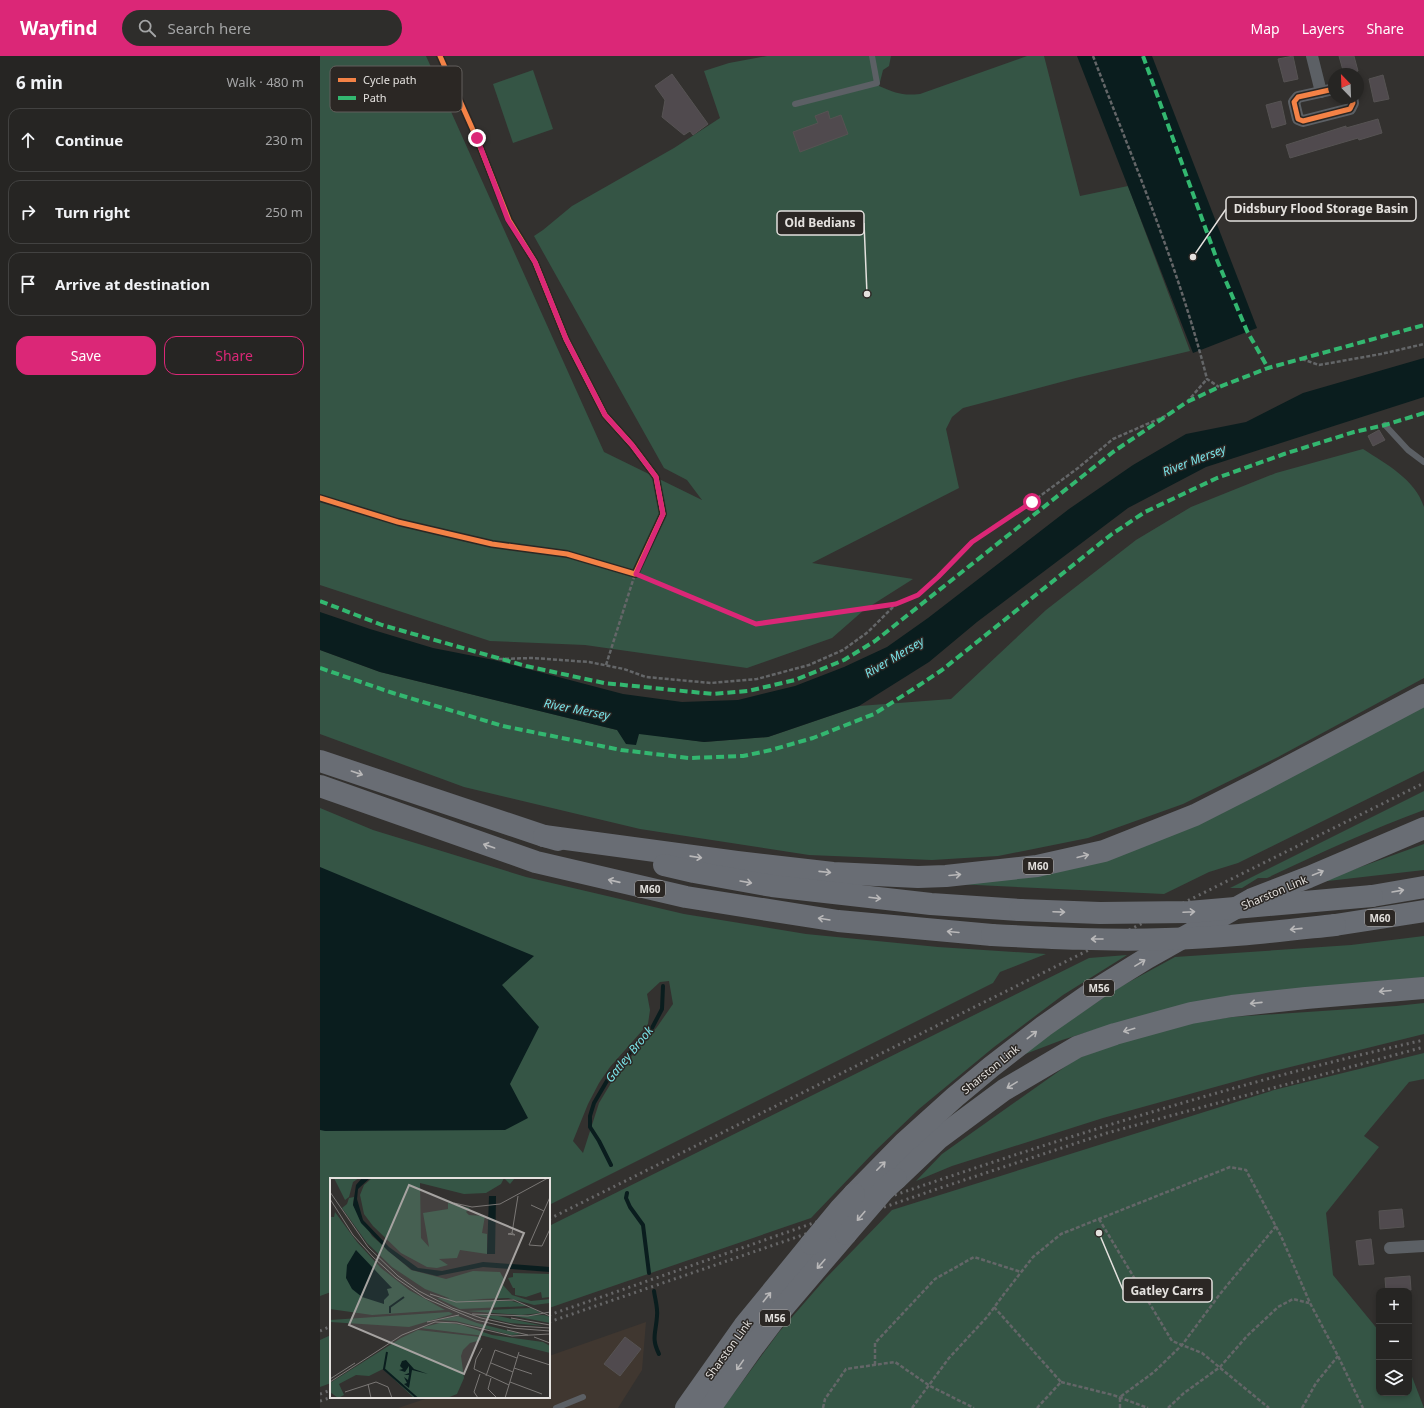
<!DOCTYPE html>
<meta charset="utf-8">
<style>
body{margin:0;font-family:"Noto Sans",sans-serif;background:#2e2d2b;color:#f1f3f6}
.controls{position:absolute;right:12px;bottom:12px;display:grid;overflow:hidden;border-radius:8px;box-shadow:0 2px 6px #0003}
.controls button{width:36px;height:36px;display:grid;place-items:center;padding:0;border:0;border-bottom:1px solid #424241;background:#262523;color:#f1f3f6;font:20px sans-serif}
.compass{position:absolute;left:1008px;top:12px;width:36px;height:36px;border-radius:50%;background:#262523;box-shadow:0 2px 6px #0003;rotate:337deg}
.stop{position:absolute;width:12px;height:12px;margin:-9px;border:3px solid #db2777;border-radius:50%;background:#fff}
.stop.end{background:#db2777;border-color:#fff;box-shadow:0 1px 4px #0008}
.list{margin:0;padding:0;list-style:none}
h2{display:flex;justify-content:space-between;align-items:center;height:52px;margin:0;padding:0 16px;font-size:17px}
h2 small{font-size:13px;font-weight:400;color:#a4a5a6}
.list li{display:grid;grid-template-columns:26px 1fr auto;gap:12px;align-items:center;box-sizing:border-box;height:64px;margin:0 8px 8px;padding:0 8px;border:1px solid #424241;border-radius:12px}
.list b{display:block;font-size:15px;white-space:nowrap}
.list em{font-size:13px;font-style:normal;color:#a4a5a6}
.actions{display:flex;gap:8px;padding:12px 16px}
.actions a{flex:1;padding:9px 0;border:1px solid #db2777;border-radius:12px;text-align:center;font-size:14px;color:#db2777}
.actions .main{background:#db2777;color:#fff}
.icon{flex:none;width:22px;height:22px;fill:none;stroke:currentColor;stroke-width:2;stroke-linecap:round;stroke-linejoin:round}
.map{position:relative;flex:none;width:1104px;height:1352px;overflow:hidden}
header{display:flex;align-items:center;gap:24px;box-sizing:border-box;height:56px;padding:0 20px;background:#db2777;color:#fff}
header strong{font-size:19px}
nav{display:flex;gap:22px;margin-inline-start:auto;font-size:14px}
.search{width:280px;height:36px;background:#2e2d2b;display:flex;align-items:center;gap:10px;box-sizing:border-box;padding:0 14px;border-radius:22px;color:#a4a5a6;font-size:15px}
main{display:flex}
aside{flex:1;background:#262523}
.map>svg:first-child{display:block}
.built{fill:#403730}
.green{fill:#355545;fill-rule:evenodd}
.water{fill:#0a1d1e}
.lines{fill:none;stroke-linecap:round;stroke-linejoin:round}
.stream{stroke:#0a1d1e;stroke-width:4}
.building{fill:#504a4e;stroke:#565353}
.path{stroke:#646668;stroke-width:2.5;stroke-dasharray:4 2;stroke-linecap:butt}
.service{stroke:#5c6065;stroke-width:6}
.minor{stroke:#5c6065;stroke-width:12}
.motorway{stroke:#696d74;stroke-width:22}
.rail{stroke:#676768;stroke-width:3;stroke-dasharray:2 4;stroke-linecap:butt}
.motorway-bridge{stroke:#696d74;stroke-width:22}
.quiet{stroke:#33b770;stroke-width:4;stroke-dasharray:8 4;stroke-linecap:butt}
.cycleway-casing{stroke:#2b2724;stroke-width:8}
.cycleway{stroke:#f48246;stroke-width:5}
.oneway{stroke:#b9b8b9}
.route{stroke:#db2777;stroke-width:5}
.labels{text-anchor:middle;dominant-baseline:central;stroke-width:3;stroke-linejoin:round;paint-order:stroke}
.shield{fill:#2b2724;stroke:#aca9a6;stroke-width:1}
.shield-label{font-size:10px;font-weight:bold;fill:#e4e1de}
.street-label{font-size:11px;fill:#e4e1de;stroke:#2b2724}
.water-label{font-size:12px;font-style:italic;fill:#79e2e7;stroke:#2b2724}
.inset-river{fill:none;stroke:#0a1d1e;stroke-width:2}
.inset-road{fill:none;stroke:#7a7775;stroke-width:1}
.view{fill:#a6a3a1;fill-opacity:0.15;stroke:#a6a3a1;stroke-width:2}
.inset-edge{fill:none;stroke:#e4e1de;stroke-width:2}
.key{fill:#2b2724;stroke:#625f5c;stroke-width:1}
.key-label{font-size:11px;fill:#e4e1de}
.leader{fill:none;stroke:#e4e1de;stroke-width:1.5}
.callout-dot{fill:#e4e1de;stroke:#2b2724;stroke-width:1.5}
.callout{fill:#2b2724;stroke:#e4e1de;stroke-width:1.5}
.callout-label{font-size:12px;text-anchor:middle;font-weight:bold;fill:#e4e1de}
</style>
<header>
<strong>Wayfind</strong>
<div class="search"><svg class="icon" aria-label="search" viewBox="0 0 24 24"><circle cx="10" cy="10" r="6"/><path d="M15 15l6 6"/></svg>Search here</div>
<nav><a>Map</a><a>Layers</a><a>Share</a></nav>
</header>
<main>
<aside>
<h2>6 min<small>Walk · 480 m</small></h2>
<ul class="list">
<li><svg class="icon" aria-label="ahead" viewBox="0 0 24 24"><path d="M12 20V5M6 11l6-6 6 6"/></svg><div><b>Continue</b></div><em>230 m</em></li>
<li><svg class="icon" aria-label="right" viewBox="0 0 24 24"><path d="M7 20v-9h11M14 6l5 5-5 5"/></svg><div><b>Turn right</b></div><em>250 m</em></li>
<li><svg class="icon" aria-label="arrive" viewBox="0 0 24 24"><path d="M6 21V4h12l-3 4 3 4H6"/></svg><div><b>Arrive at destination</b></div></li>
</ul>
<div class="actions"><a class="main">Save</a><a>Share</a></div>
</aside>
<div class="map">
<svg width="1104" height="1352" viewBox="0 0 1104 1352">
<rect width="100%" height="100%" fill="#33312f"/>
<path class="built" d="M326,1266L322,1314L298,1352H78L111,1341H229V1300Z"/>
<g class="green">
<path d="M0,0H106L284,396L382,444L367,424L344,412L214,180L223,174L252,150L354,92L400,62L384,15L409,7L447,0H571L569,10L563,14L559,30C576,37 582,40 600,38L707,0H724L760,140L808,130L870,295L756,322L643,352L632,361L626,373L639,432L492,507L593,523L544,554L512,582L427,612L265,589L170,585L0,529Z"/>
<path d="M213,14L233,73L193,87L173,28Z"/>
<path d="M1043,393C1066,408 1095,423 1104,451V622L958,701L863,748L768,782L678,800L612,804L489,799L320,773L144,731L0,678V594L60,616L297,674L384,686L448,681L539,650L631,643L726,554L816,484L871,451L956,417Z"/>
<path d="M1104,648V715L918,807L889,816L844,838L615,827L732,815Z"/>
<path d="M1104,735V754C1050,774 998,798 947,822H938L922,832H910Z"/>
<path d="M0,752L53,774L206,821L364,858L486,878L618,891L726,898L680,916L673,927L229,1149V1123H11V1236L0,1240ZM349,925L353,948L337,971L297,1017L279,1047L263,1097L253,1085L268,1048L279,1027L290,1011L328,968L330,954L327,938L340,926Z"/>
<path d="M1104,788V814L999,826Z"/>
<path d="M1104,880V923L793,968L742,984L700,1000L749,965L798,932L855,901L1031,889Z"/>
<path d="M807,899L743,939L674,991L599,1053L555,1095L491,1162L229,1252V1170L769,902Z"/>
<path d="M1104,947V978L942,1018L783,1062L632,1110L596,1125L622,1098L756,1003L838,972L912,961L1076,950Z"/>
<path d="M1104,997V1023L1089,1026L1044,1080L1059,1091L1006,1157L1013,1219L1059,1275V1337H1089V1313L1104,1352H403L459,1276L506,1222L572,1154L954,1034Z"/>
<path d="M11,1279V1327L0,1331V1284Z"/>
</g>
<g class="water">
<path d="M757,0H832L937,272L873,297Z"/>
<path d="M1104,302V341L886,411L808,452L657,566L609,606L539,650L448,681L384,686L319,678L316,689L306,688L297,674L60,616L0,594V556L50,573L113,592L174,604L303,638L362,646L418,644L475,630L524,611L567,591L608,562L749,453L813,409L866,378L926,366L983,337Z"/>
<path d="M0,811L214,900L182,929L219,971L190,1028L208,1062L185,1074L5,1075L0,1074Z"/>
</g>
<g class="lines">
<g class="stream">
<path d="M291,1109L279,1085L270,1071V1060L274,1047L291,1018L332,972L342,953L343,930"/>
<path d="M307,1137L306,1142L310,1151L323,1169L329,1217"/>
<path d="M334,1235C335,1243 338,1252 337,1260C336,1277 331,1282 339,1298"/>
</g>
</g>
<g class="building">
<path d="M973,0L978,23L964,26L958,3Z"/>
<path d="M1019,0H1034L1038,15L1024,18Z"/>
<path d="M352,18L388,68L373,79L370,75L364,79L342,61L345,44L335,30Z"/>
<path d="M1063,19L1069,43L1054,46L1049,23Z"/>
<path d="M961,45L966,68L952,72L946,49Z"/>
<path d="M508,55L510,63L521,59L528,78L480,96L473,76L498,67L495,60Z"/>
<path d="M1058,63L1062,77L1039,84L1038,82L970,102L966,89L1026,70V72Z"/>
<path d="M1059,374L1065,384L1053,390L1048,380Z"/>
<path d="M1082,1153L1084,1171L1060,1173L1059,1155Z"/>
<path d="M1051,1183L1054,1208L1039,1209L1036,1185Z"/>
<path d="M1090,1220L1091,1234L1066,1235L1065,1222Z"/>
<path d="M305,1281L321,1293L300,1320L284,1308Z"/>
</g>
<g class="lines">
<g class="path">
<path d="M773,0C814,107 859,212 887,323L899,331"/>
<path d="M982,303L999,309L1061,298L1104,288"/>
<path d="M867,346L887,323"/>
<path d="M179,603L213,602L269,606L304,613L326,621L391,627L437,623L489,609L523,594L548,576L576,548L598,539L619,521L652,486L712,446L758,412L793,383L850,358"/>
<path d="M286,609L315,518L436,568L576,548"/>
<path d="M779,1163L852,1285L882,1297L949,1352"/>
<path d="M674,1251L741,1326L717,1352"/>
<path d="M555,1309V1287L615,1223L654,1201L701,1216"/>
<path d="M741,1326L793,1339L828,1352"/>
<path d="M503,1352L505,1343L526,1313L575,1306L610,1330L654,1352"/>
<path d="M592,1352L629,1302L667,1261L684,1238L713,1201L741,1178L910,1111L926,1114L961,1180L990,1247L1018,1300L1043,1352"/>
<path d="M800,1352V1341L834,1316L862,1289L900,1238L956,1170"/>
<path d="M848,1352L864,1337L900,1311L927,1280L958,1251L973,1243L989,1247"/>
<path d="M982,1352L996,1327L1018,1300"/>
</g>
<g class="service">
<path d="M475,48L557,27L552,0"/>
<path d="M1065,369L1088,394L1104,406"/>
<path d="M236,1352L263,1341"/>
</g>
<g class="minor">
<path d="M992,0L1001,36"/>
<path d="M1014,33L978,41L974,46L978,63L983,65L1030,53L1033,47L1032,42"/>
<path d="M1070,1192L1104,1190"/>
</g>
<g class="motorway">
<path d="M0,705L224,780L238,784"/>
<path d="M0,730L216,806L366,841L518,865L672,879"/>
<path d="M224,780L417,806L513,817L598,821L626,820L717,810L784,795L875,759L938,727L1104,639"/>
<path d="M344,809L374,816L452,830L611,848L700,854"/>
<path d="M1052,840L1104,831"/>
<path d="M1015,869L1104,855"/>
<path d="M576,1123L618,1083L684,1034L757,991L795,978L871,957L912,950L986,942L1104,932"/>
<path d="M534,1138L584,1087L635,1041L671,1011L724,970L777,933L827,902L932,843L989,821L1104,772"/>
<path d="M366,1352L424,1270L491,1188"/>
<path d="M390,1352L434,1290L462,1253L526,1178"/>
</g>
<g class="rail">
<path d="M229,1163L1104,727"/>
<path d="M229,1259C518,1160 805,1051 1104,984"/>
<path d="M229,1266L614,1134L787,1077L1104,991"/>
<path d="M0,1275L11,1270"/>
<path d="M0,1338L11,1334"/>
<path d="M0,1345L12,1341"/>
</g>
<g class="motorway-bridge">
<path d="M700,854L780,857L869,856L1052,840"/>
<path d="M672,879C730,882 788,885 846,883C902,882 959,875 1015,869"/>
<path d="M526,1178L563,1135L576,1123"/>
<path d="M491,1188L520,1153L534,1138"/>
</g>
<g class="quiet">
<path d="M823,0L897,204L927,275L948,312"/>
<path d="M0,545L62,569L206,610L284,627L393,638L428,635L475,624L524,604L555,585L793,396L867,346L899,331L948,312L1104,269"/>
<path d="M0,612L73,637L183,670L301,694L369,702L423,700L451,694L493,682L554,658L595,632L622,614L792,478L825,456L897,422L964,398L1034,376L1065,369L1104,357"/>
</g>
<g class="cycleway-casing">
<g id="cycleway">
<path d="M1014,33L978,41L974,46L978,63L983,65L1030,53L1033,47L1032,42"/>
<path d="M0,442L78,466L172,488L247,498L315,518L343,458L336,421L312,389L285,359L246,283L215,206L189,164L157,83L120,0"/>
</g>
</g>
<use href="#cycleway" class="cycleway"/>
</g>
<defs><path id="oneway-shaft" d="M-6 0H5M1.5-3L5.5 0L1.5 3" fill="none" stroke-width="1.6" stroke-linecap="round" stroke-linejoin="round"/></defs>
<g class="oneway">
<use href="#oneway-shaft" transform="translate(37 717) rotate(19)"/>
<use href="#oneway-shaft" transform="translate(169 790) rotate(-161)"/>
<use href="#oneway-shaft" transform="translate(763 800) rotate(-14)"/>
<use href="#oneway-shaft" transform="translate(376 801) rotate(8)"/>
<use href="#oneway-shaft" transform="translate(505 816) rotate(6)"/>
<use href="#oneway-shaft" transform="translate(998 817) rotate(-22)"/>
<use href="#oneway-shaft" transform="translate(635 819) rotate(-5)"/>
<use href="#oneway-shaft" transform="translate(294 825) rotate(-167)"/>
<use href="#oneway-shaft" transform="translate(426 826) rotate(10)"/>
<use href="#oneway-shaft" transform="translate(1078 835) rotate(-10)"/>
<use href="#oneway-shaft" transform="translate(555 842) rotate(7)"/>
<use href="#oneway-shaft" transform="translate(739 856) rotate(2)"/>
<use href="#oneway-shaft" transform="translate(869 856) rotate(-3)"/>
<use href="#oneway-shaft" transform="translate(504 863) rotate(-171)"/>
<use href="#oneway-shaft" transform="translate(976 873) rotate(174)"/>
<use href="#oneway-shaft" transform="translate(633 876) rotate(-175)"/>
<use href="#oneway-shaft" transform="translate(777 883) rotate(-180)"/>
<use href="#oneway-shaft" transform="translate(820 907) rotate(-31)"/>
<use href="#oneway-shaft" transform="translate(1065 935) rotate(175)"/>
<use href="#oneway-shaft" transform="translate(936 947) rotate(174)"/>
<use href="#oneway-shaft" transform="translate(809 974) rotate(163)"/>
<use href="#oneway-shaft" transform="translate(712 979) rotate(-38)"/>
<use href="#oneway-shaft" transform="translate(692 1029) rotate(149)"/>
<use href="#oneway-shaft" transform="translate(561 1110) rotate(-45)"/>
<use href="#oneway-shaft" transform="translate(541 1160) rotate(130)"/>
<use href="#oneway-shaft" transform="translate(501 1208) rotate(131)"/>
<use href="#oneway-shaft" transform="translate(447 1241) rotate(-51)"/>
<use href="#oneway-shaft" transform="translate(420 1309) rotate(125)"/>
</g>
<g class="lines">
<path class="route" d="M157,82L188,164L215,206L246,283L285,359L312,389L336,421L343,458L316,518L436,568L576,548L598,539L618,521L652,486L712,446"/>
</g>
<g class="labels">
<g class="shield">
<rect x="703" y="802" width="30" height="16" rx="3"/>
<rect x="315" y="825" width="30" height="16" rx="3"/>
<rect x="1045" y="854" width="30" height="16" rx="3"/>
<rect x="764" y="924" width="30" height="16" rx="3"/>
<rect x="440" y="1254" width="30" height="16" rx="3"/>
</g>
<g class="shield-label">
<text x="718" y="810">M60</text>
<text x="330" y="833">M60</text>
<text x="1060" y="862">M60</text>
<text x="779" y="932">M56</text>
<text x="455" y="1262">M56</text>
</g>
<g class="street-label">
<text transform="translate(954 836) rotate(-23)">Sharston Link</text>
<text transform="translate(670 1013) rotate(-39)">Sharston Link</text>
<text transform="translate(408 1293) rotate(-54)">Sharston Link</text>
</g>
<g class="water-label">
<text transform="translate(874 404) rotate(-21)">River Mersey</text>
<text transform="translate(574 601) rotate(-31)">River Mersey</text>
<text transform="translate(257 653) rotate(11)">River Mersey</text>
<text transform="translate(309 998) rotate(-51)">Gatley Brook</text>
</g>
</g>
<g transform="translate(10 1122)">
<rect width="220" height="220" fill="#33312f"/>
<path d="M4,0H29L23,4L19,19L15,22ZM42,0H185L180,6L174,0L171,6L156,15L134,16L90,5L91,60L99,69L93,35L118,31V25L140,30L136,34L139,37L155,38L152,55L157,56V76L130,72L127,80L109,81L118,87L107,90L97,89L71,75L43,48L34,36L30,17L34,7ZM24,19L23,27L42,58L81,92L116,101L143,93L170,94L174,101L173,107L182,117L201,123L220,121V125L204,127L178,120L124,122L95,111L62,89L37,65L12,30L17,26L19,20ZM5,34L27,64L51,90L79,112L115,132L42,137L0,131V39H4ZM183,95L220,96V119L212,120L211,114L196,119L185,117V110H183L178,100L183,99ZM107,120L182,123L198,128L130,131ZM202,130L211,135L191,137L137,133ZM119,134L123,136L79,149L0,144V142ZM147,137L168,138L214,148L180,145ZM214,137L220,139V145L184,138ZM128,138L147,145L191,156L181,157L126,143L108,142ZM113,144L132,147L162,157L213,164L220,168V175L154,158L91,150ZM88,152L151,159V162L140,165L133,172L131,178L134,200L127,216L117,220H84L53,191L39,198L26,197L9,206L14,217L8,220L0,214V205L71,160Z" fill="#355545"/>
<path d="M32,0H40L28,11L27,21L33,42L59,69L88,90L112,93L153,84L220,89V94L153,89L107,98L82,92L58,73L31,45L23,27L26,7ZM159,18H166L165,76H157ZM26,72L62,110L57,111L59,117L54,122V126L32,119L22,111L16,100L17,87ZM76,182L84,191L98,196L82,192L79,210L74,206L77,205L74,199L78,202L79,197H74L79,195V188L75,194L69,192L73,191L70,188L72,183Z" fill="#0a1d1e"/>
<path class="inset-river" d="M60,135V129L74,119M57,174L54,191L87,220"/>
<path class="inset-road" d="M0,14L38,69L68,98L89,113L122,130L151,140L187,148L220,150M220,19L199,67L212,68L220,51M0,21L23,57L43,79L66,100L95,120L146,142L181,150L220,153M124,25L142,29L170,26L218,0M201,27L214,33M182,55L178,56L185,57L182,55L188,18M100,116L126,124L184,122L220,138M142,136L198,138L220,134M181,140L220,147M97,144L129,137M177,152L198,157M204,159L220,165M152,170L146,181L144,191L179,207M189,177L220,187M161,185L183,194M184,190L202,196M156,198L165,172L187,180M161,200L158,211L167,220M0,201L25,185M0,204L72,157L105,144L127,145L182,158L220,156M180,204L212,216M38,206L41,220M15,214L46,204L58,209L62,220M148,220L144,214L150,196M175,220L189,174"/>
<path class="view" d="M79,7L194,55L134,196L19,147Z"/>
<rect width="220" height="220" class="inset-edge"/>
</g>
<rect x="10" y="10" width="132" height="46" rx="6" class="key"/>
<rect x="18" y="22" width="18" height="4" fill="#f48246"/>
<rect x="18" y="40" width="18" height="4" fill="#33b770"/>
<g class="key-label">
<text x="43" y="28">Cycle path</text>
<text x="43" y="46">Path</text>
</g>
<path class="leader" d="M873 201L906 153M547 238L544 167M779 1177L803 1234"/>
<g class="callout-dot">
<circle cx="873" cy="201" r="4"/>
<circle cx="547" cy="238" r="4"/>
<circle cx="779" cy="1177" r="4"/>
</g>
<g class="callout">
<rect x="906" y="141" width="190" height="24" rx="4"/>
<rect x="457" y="155" width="87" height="24" rx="4"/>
<rect x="803" y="1222" width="89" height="24" rx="4"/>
</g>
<g class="callout-label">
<text x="1001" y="157">Didsbury Flood Storage Basin</text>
<text x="500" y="171">Old Bedians</text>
<text x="847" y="1239">Gatley Carrs</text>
</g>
</svg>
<div class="controls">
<button>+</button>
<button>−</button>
<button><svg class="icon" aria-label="layers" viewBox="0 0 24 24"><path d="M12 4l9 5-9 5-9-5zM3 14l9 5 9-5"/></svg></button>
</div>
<svg class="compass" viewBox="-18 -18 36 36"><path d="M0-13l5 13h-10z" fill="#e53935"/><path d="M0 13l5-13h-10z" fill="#a4a5a6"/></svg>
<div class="stop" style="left:712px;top:446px"></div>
<div class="stop end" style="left:157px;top:82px"></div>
</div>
</main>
